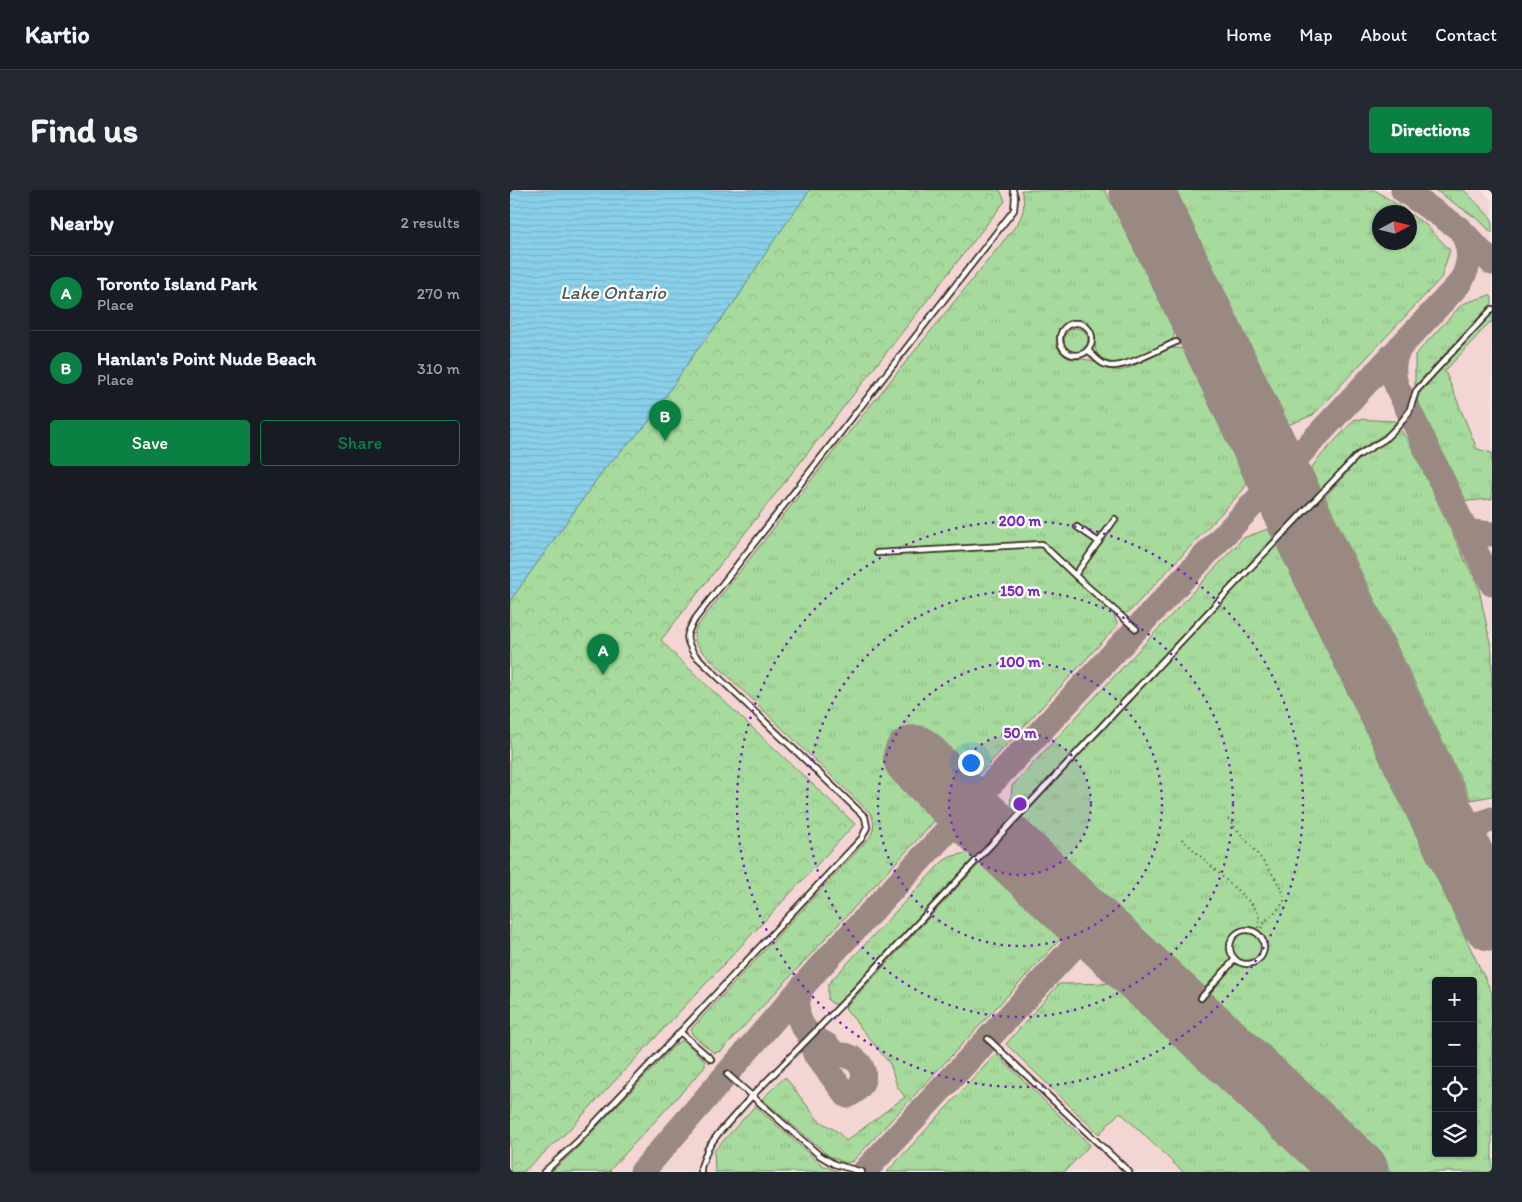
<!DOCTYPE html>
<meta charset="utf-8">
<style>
body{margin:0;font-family:Itim,sans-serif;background:#242831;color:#f1f3f6}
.controls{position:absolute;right:15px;bottom:15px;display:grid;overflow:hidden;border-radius:5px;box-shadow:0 1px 4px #0004}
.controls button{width:45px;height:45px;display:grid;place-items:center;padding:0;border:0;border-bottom:1px solid #363941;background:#171b24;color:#f1f3f6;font:25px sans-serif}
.compass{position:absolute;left:862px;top:15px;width:45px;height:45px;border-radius:50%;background:#171b24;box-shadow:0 1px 4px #0004;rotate:83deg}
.you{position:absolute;left:460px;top:572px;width:18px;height:18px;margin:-12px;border:4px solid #fff;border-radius:50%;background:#1a73e8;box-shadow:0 0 0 8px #1a73e833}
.badge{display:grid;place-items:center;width:32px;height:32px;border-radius:50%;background:#0b8043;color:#fff;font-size:16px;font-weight:700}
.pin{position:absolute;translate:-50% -41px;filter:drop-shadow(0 1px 2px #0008)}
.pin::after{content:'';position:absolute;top:26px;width:18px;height:15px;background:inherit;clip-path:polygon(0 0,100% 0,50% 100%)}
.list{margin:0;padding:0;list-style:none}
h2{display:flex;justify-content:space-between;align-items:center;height:65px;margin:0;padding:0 20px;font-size:21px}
h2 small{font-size:16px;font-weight:400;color:#9ea1a6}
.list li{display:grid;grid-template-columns:32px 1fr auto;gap:15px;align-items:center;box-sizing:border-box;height:75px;padding:0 20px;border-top:1px solid #363941}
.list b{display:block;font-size:19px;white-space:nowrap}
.list p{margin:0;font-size:16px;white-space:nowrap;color:#9ea1a6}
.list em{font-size:16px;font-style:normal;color:#9ea1a6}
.actions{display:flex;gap:10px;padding:15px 20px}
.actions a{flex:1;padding:11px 0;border:1px solid #0b8043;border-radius:5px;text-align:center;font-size:18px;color:#0b8043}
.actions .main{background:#0b8043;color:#fff}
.icon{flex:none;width:28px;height:28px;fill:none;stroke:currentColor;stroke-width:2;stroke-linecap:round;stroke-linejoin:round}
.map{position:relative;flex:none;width:982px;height:982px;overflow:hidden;border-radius:5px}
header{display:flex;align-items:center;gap:30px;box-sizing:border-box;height:70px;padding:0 25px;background:#171b24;border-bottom:1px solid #363941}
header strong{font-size:24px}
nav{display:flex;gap:28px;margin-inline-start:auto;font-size:18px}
.intro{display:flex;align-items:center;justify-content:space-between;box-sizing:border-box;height:120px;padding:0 30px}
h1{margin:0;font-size:35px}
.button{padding:12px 22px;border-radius:5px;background:#0b8043;color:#fff;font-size:18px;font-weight:700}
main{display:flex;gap:30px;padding:0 30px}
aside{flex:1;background:#171b24;border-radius:5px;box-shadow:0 1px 4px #0004}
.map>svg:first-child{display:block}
.built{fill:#f3d5d3;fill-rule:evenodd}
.grass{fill:url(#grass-tufts);stroke:#71825e;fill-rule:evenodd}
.park{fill:url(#park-crowns);stroke:#71825e}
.water{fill:url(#water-rules);stroke:#6a8e98}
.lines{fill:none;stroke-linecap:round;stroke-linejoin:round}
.taxiway{stroke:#9a8882;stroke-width:25}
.runway{stroke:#9a8882;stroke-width:64}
.service-casing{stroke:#3b2a1e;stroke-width:8}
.path{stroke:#3b2a1e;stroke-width:2;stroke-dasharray:1 4;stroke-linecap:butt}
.service{stroke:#fff;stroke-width:4.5}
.ring{fill:none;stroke:#7b2cbf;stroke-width:2.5;stroke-dasharray:2.5 5}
.labels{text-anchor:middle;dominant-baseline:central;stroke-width:4.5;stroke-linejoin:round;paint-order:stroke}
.water-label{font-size:19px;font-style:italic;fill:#525c5b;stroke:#fff}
.centre{fill:#7b2cbf;stroke:#fff;stroke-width:2.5}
.ring-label{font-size:15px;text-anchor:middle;font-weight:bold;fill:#7b2cbf;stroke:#fff;stroke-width:4.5;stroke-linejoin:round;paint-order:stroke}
</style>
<header>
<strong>Kartio</strong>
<nav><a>Home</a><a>Map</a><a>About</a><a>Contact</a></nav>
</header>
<div class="intro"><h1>Find us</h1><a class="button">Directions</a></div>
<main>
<aside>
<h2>Nearby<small>2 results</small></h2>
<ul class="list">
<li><span class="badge">A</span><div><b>Toronto Island Park</b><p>Place</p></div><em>270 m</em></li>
<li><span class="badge">B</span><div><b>Hanlan's Point Nude Beach</b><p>Place</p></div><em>310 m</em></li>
</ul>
<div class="actions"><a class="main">Save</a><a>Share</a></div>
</aside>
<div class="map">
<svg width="982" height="982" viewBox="0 0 982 982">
<defs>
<pattern id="grass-tufts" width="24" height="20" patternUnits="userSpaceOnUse" patternTransform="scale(1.25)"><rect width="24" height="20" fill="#a7db9d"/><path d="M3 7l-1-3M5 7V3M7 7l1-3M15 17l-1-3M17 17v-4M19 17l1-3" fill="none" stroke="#91bc87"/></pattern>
<pattern id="park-crowns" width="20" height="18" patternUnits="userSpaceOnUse" patternTransform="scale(1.25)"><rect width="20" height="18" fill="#a7db9d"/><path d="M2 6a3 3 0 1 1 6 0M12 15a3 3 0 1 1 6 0" fill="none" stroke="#91bc87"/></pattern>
<pattern id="water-rules" width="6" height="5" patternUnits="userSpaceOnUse" patternTransform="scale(1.25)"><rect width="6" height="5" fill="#89d0ea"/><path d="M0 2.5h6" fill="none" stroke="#77b3c8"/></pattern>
</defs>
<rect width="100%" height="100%" fill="#f8e6e5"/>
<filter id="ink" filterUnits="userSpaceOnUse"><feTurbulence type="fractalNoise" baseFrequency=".02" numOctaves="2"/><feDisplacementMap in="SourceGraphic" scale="10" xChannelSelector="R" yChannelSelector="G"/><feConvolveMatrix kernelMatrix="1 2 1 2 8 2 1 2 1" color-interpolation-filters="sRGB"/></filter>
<g filter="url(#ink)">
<path class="built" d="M490,0H972L982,11V982H13L345,634L151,450ZM869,22H899V52H869ZM926,791H963V963H926Z"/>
<g class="grass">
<path d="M511,0H595L665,143L663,148L660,151C648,156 619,173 608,174C600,174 589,169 586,161C584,151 587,140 577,133C550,116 531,166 565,169C572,169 578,169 584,172C594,176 601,182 613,180C626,177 655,157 665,158C668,158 670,159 673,159L737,294L732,301L619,422L615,423L608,420L604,426L607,433L606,437L463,591H460L417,551L388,583L432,623L211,861L204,863L183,845L181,841L182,838L360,647C364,639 365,633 361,624L192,461C183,451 182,446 188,435L327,257L508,33C514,21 516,13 511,0Z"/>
<path d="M666,0H865L898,22H869V52H899L900,24L915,34L940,60L931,88L803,225L778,235Z"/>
<path d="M925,0H954L982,29V43L969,30Z"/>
<path d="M980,105L982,107V113L905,196V165L952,114Z"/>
<path d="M982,124V133L980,132L935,181L967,259L982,263V309L956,311L906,207Z"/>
<circle cx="566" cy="150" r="12"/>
<path d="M845,229L884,231L886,232L877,242L844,263L811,300L801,279L807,270Z"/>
<path d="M890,239L900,254L969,399L982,462V606L961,610L815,307L849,269L881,248Z"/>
<path d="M758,339L763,348L500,629L499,628L502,596L733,348Z"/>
<path d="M766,354L982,803V982H879L509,639L507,633ZM926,791H963V963H926Z"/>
<path d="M464,661L469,662L327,814H323L318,810V794L431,673L439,667Z"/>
<path d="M479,669L557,742L343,971L336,973L319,966L252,909L275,887L308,930L328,942L336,951L395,907L387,896L380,874L335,818L473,670Z"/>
<path d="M614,793L817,982H673L610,922L589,944L496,854L549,794Z"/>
<path d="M171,851H174L195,871V877L100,980L101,982H41L62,963L167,853Z"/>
<path d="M486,864L580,955L554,982H377Z"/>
<path d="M245,916L312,975L329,982H205L204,961Z"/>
</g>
<path class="park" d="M300,0H490L495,11L151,450L167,467L345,634L57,942L13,982H0V411L95,278L137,234L184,164L226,110L262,53Z"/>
<path class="water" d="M0,0H300L262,53L226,110L184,164L137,234L95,278L0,411Z"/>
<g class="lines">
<g class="taxiway">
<path d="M893,0L950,39L982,73"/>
<path d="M890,157C882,170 882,183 887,197L954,337L962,342L982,344"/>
<path d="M954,337L982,394"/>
<path d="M929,618C948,635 957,640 982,629"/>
<path d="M959,681C956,660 954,648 973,633"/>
<path d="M291,799C285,817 286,832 301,846C305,850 313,852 318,856C320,858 323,862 325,865C355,862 365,894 337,906L305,864L299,845"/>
<path d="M132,982L306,781L949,94C961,76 962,58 950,39"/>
<path d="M354,982L584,735"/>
</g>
<g class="runway">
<path d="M631,0L982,729"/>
<path d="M405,567L458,620L847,982"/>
</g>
<g class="service-casing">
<g id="service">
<circle cx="566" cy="149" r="16"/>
<path d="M578,160C583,165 589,173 596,175C612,181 651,158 666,152"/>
<path d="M567,337L589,352"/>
<path d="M367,363L532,354L570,390L626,439"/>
<path d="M565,385L605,329"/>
<circle cx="737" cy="757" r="17"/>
<path d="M691,808L725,769"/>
<path d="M170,842L201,869"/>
<path d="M478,849L619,982"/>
<path d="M217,884L309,965L324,974L352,982"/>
<path d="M34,982L67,952L352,648L357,637L355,627L184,464C174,447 176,445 185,429L504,20L505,7L503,0"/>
<path d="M191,982V977L198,958L208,944L242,906L337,809L721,398L847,266L875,249L888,236L899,222L906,201L982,119"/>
</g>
</g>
<g class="path">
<path d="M718,629C728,641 779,697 774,711C770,719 761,725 756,731C753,735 750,740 748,744"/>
<path d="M672,649L744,716L749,726L748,742"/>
</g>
<use href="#service" class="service"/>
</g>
</g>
<circle cx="510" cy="614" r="71" fill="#7b2cbf" fill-opacity=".12"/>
<g class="ring">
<circle cx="510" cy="614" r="71"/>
<circle cx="510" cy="614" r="142"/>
<circle cx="510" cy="614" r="213"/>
<circle cx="510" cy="614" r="283"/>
</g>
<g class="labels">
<g class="water-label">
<text x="103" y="102">Lake Ontario</text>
</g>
</g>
<circle cx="510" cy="614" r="8" class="centre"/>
<g class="ring-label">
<text x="510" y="336">200 m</text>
<text x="510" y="406">150 m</text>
<text x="510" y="477">100 m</text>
<text x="510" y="548">50 m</text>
</g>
</svg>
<div class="controls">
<button>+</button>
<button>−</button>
<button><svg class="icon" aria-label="locate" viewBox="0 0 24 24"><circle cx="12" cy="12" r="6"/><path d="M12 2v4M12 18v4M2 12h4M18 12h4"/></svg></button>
<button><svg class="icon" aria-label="layers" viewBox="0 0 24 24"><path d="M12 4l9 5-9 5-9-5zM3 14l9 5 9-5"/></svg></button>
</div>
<svg class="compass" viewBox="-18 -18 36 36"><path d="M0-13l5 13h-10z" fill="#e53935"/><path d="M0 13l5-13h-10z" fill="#9ea1a6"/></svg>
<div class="you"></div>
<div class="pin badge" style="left:93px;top:485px">A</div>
<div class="pin badge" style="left:155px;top:251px">B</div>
</div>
</main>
